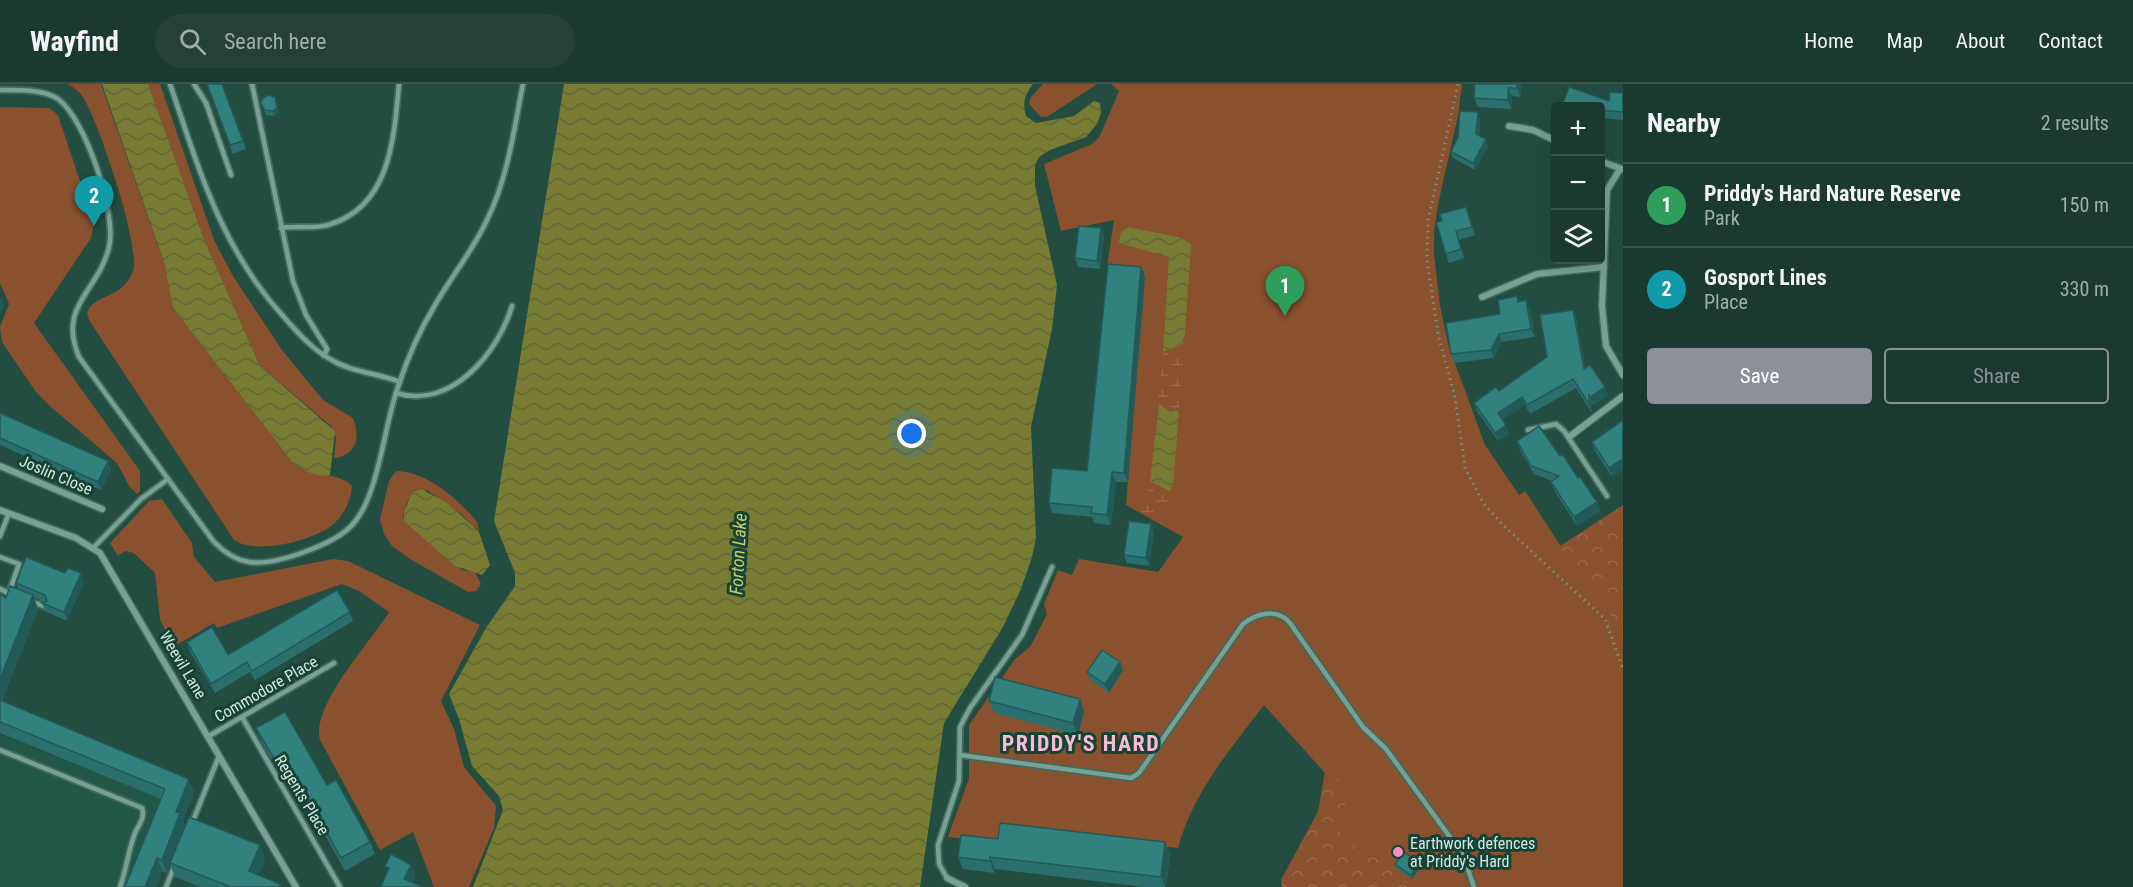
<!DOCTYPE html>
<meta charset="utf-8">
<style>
body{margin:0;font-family:"Roboto Condensed",sans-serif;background:#234138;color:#f1f3f6}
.controls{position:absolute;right:18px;top:18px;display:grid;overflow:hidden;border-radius:6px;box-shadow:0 6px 24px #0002}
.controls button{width:54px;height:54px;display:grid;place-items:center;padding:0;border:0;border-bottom:2px solid #38544c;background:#1a3a30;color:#f1f3f6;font:30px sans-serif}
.you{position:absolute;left:912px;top:350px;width:21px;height:21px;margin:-15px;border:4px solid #fff;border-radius:50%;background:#1a73e8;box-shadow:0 0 0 9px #1a73e833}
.badge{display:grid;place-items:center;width:39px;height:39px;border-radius:50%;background:#8c9099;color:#fff;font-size:20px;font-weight:700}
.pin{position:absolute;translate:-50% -50px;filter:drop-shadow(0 2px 3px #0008)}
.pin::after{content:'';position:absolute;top:32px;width:21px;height:18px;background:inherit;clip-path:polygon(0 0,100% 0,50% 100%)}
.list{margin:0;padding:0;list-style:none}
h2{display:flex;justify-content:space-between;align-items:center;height:78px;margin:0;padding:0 24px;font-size:26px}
h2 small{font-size:20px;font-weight:400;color:#9fadab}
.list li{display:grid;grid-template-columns:39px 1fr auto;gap:18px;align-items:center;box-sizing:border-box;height:84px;padding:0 24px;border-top:2px solid #38544c}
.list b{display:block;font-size:22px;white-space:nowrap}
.list p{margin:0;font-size:20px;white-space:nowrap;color:#9fadab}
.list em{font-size:20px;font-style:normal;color:#9fadab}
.actions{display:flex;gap:12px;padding:18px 24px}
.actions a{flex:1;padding:14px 0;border:2px solid #8c9099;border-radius:6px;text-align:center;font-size:21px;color:#8c9099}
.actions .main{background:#8c9099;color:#fff}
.icon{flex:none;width:33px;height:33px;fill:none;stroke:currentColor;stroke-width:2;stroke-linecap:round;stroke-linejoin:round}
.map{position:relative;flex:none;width:1623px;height:803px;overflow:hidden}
header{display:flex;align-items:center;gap:36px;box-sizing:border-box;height:84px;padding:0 30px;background:#1a3a30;border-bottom:2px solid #38544c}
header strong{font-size:28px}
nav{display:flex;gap:33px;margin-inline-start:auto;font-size:21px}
.search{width:420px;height:54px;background:#234138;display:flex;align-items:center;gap:15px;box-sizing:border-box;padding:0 21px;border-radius:33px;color:#9fadab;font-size:22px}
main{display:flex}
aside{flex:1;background:#1a3a30}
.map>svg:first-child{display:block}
.built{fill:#225748}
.grass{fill:#89512e}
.forest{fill:url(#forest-crowns)}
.wetland{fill:url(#wetland-marsh)}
.water{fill:url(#water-waves)}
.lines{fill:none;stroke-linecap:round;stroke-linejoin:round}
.service-casing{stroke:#42695f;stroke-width:8}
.minor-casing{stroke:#42695f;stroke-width:9}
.path{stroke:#74958a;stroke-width:3;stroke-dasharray:1.5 4.5;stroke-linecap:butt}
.service{stroke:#76a193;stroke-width:4.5}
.minor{stroke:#76a193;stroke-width:6}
.wall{fill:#2a6f6c}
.shaded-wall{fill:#225a58}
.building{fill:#31817e;stroke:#225a58;stroke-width:1.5}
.poi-dot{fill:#fc8fc1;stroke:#174236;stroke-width:2}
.labels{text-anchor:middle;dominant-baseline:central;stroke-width:6;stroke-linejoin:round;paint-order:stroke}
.street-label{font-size:16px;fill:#d3e9e1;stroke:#174236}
.poi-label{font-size:16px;fill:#d3e9e1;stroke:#174236;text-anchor:start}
.water-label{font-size:18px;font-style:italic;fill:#c7cd67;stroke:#174236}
.district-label{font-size:22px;font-weight:bold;letter-spacing:1.5px;fill:#fabbd5;stroke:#174236}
</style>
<header>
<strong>Wayfind</strong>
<div class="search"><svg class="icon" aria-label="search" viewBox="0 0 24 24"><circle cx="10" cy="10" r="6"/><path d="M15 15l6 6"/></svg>Search here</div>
<nav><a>Home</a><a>Map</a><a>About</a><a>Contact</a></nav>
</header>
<main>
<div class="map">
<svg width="1623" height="803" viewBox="0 0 1623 803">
<defs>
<pattern id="forest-crowns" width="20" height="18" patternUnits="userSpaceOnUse" patternTransform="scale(1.5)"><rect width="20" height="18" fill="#89512e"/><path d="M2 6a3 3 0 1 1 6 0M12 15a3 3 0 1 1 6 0" fill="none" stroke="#996a4c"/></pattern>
<pattern id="wetland-marsh" width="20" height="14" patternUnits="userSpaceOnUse" patternTransform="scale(1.5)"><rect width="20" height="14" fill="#89512e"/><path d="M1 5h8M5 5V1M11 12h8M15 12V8" fill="none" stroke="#996a4c"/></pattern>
<pattern id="water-waves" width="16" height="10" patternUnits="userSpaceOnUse" patternTransform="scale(1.5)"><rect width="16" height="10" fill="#787c33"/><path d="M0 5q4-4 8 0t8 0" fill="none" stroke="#61663a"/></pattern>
</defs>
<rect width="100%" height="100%" fill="#234d40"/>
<path class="built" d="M0,650L68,678L75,660L194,708L156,803H0Z"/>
<g class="grass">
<path d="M67,0H101L164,178L173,224L293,379C311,391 343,390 352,402C351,417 344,432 331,442C312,457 255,471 234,456L89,236L87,228C97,208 122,216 133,187C141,163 99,39 84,15C80,8 75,4 67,0Z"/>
<path d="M148,0H160L214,156L233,192L282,266L323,316L353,334C361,353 356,372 334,374L336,354L331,342L260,282L204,155Z"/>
<path d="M1043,0H1097L1047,33H1041L1029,20L1031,13Z"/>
<path d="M1111,0H1462L1458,32L1439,116L1434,147V170L1440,221L1448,260L1485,361L1519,411L1525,407L1560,461L1609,526L1623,570V803H1282L1281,796L1318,728L1325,689L1264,621C1230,666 1193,708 1178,764L1002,746L1000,759L948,753L969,694V641L1015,575L1030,563L1047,530L1044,520L1058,486L1072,491L1079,475L1158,488L1183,453L1126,421L1144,187L1107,183L1114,136L1061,147L1044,80L1092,60L1099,54L1119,7Z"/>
<path d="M0,23L49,24L58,31L94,139L91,154L34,239L140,387V407L137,410L129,402L117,379L51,323L36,308L2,258L0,243L9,220L0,199Z"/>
<path d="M396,387C427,387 459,416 477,438L479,447L461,430L427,406L408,416L403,433L462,486L475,488L481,500L476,507L468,508L410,475L392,462L384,450L380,435L389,397Z"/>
<path d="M162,415L192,459L194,473L215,498L333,475L348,477L480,541L441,617L454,645L464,683L496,722L494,744L469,803H434L413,748L380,766L320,656C311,621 371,558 389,528L359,507L342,500L217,544L214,539L173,563L160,535L155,489L134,469L125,467L118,472L110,459L149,417Z"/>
</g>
<g class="forest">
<path d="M1623,421V570L1609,526L1560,462Z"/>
<path d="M1325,689L1345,699L1350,705L1340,739V751L1420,803H1282L1281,796L1318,728Z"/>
</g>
<g class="wetland">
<path d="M1185,250L1179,330L1178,327H1169L1163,321L1156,330L1163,268L1179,262Z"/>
<path d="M1150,397L1166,407L1173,401L1167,423L1155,435L1136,424L1147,416Z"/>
</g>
<g class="water">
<path d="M102,0H148L204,155L260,282L335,347L330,391C318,394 303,386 293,379L173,224L164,178Z"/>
<path d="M564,0H1033C1025,11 1022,18 1026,32L1036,39L1074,32L1094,17L1100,19L1101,29L1097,40L1086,53L1050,66L1039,73L1035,81V102L1057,201L1052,245L1031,343L1036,454L1032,473L1021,505L1003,543L944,639L920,803H473L503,726L499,712L472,682L459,635L449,610L486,544L515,502V489L494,437Z"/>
<path d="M1127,143L1183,154L1191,160L1185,250L1181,261L1163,268L1169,173L1119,159L1121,148Z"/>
<path d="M1159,320L1170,328L1177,326L1179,330L1173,401L1169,407L1150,397Z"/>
<path d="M421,405L446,418L472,441L479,448L490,481L482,491L455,482L404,437V428L412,409Z"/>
</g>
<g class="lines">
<g class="service-casing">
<g id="service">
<path d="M170,0C199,85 221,164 283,232C297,248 312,265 330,275C351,288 377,289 400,298"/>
<path d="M194,0L206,19L231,91"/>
<path d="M252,0L293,197L306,231L327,265L324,272"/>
<path d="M0,6C18,6 43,5 58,15C86,35 117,131 109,163C99,207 57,221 79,273L214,458C224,468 235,476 249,478C275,482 336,460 353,440C379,411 384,341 398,303C407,275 420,246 435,221C452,192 473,166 487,136C508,94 514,45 523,0"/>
<path d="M281,144C297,141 315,146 331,140C391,121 394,52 399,0"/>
<path d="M396,309C451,326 498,269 512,222"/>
<path d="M1528,346L1556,340L1564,347L1607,412"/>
<path d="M0,452L9,429"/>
<path d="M94,463L141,415L168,395"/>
<path d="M0,473L19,480L10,506"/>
<path d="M0,505L11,510"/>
<path d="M30,517L46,523"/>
<path d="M242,633L340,803"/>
<path d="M209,652L334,579"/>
<path d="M0,666L142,724C145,733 140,739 136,747C128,765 127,784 120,803"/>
<path d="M960,671L1131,694L1139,689L1243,540C1257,529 1277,524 1290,539L1363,643L1386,665L1463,771L1474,803"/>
<path d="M192,739L219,672"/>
<path d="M947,794L939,780L938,761L959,697L960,643L970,624L1022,551L1052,483"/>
<path d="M166,803L175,781"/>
</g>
</g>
<g class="minor-casing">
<g id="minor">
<path d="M1509,42L1533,46L1556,57"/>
<path d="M1600,77L1622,85"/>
<path d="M1620,85L1607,106L1602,222L1606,262L1623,291"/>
<path d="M1482,213L1537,190L1604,183"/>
<path d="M1569,353L1623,312"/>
<path d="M0,382L102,425"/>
<path d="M0,426L76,454L100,469L296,803"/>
<path d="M947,794L965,803"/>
</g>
</g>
<path class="path" d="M1458,0L1428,137L1427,176L1438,250L1455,313L1465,384L1484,420L1504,442L1605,535L1623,585"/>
<use href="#service" class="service"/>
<use href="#minor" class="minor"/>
</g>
<g class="wall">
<path d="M207,0L243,57L246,65L233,70Z"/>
<path d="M1521,0L1520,13L1512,12L1511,25L1478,23L1474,14Z"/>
<path d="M1623,9V36L1600,34V22Z"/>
<path d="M277,18L279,28L274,32L266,31L261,19Z"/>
<path d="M1480,35L1479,51L1488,62L1475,86L1453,74L1451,68Z"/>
<path d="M1469,131L1475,151L1459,156L1464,174L1449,179L1436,138Z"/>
<path d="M1101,144L1104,153L1100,185L1078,183L1075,174Z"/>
<path d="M1141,183L1145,193L1128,398H1116L1111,441L1094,439L1092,433L1052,429L1049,419L1087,387Z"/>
<path d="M1517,212L1519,218L1526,216L1530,225L1535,253L1502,258L1494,274L1454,279L1451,270L1500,230Z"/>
<path d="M1576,234L1585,284L1608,311L1594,321L1592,319V329L1576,304L1530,330L1525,321L1502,336L1509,350L1498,357L1477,327L1474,319L1499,307L1547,273Z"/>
<path d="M0,329L111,385L101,406L0,361Z"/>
<path d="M1623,336L1612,393L1595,367L1592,358Z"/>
<path d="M1517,357L1560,372L1597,418L1600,427L1577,442L1554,406L1551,398L1552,397L1534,390L1520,366Z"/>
<path d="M1154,449L1149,482L1127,479L1124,471Z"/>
<path d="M84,498L67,537L45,527L42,519L44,518L34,513L38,525L2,617L194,708L183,736L185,742L265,775L258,791L281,803H201L175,793L170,780L167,789L162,787L156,803H125L161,715L0,649V511L6,514L18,505L16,499Z"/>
<path d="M350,528L353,537L255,596L250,588L215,609L190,568L187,558L228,571Z"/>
<path d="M1123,586L1109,609L1090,596L1087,588Z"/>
<path d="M1080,615L1084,628L1078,651L994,629L989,617Z"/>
<path d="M256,644L327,701L370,758L375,770L345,787L303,711L295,716L261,657Z"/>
<path d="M998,755L1165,758L1170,770L1166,803H1144L995,785L994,789L963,785L958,773Z"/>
<path d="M1395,780L1420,784L1412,795L1397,785Z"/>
</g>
<g class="shaded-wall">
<path d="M1517,0H1521L1520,13L1517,4Z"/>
<path d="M1508,4L1512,12L1511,25L1508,16Z"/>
<path d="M275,13L279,28L274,32L273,27Z"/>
<path d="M1478,28L1480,35L1479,57L1476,50Z"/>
<path d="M1486,55L1488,62L1475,86L1473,79Z"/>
<path d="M1101,144L1104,153L1100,185L1097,177Z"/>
<path d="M1141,183L1145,193L1128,398L1124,389Z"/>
<path d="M1,214L4,222L0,231V215Z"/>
<path d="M1526,216L1530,225L1535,253L1531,245Z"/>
<path d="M1573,226L1576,234L1587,293L1584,285Z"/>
<path d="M1499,250L1502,258L1494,274L1491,266Z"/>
<path d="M1605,303L1608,311L1594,321L1590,313Z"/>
<path d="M1589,310L1592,319V329L1589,320Z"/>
<path d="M1522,313L1525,321L1501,337L1498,329Z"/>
<path d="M1506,341L1509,350L1498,357L1495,349Z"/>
<path d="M1623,375V386L1612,393L1609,384Z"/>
<path d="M108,377L111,385L101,406L98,398Z"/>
<path d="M1112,388L1116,398L1111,441L1107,431Z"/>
<path d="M1597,418L1600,427L1577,442L1574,433Z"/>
<path d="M1151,440L1154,449L1149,482L1146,474Z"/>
<path d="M81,489L84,498L67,537L64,528Z"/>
<path d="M33,511L38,525L0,622V595Z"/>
<path d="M1120,578L1123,586L1109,609L1105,600Z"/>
<path d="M1080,615L1084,628L1078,651L1073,639Z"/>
<path d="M189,695L194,708L183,736L185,743L167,789L162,776L176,728Z"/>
<path d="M1165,758L1170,770L1166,803H1165L1161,793Z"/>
<path d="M260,761L265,775L254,801L249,787Z"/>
<path d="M990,773L995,785L994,789L990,777Z"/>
<path d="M157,774L162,787L156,803H145Z"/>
<path d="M1419,779L1420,784L1412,795L1411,791Z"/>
<path d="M411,781L416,792L410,803L404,795Z"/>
</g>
<g class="building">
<path d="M207,0H222L243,57L230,61Z"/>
<path d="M1475,0H1517V4H1508V16L1474,14Z"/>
<path d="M1569,3L1609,17L1610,8L1623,9V28L1600,26V22H1562Z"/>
<path d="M268,11L275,13L277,24L273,27L265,26L261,19L263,14Z"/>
<path d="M1460,27L1478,28L1476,50L1486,55L1473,79L1451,68L1458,53Z"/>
<path d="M1466,123L1472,143L1456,147L1461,165L1446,170L1436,138L1442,137L1440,130Z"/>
<path d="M1079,142L1101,144L1097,177L1075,174Z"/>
<path d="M1108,180L1141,183L1124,389L1112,388L1107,431L1091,429L1092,423L1049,419L1052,384L1087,387Z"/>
<path d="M1517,212L1518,218L1526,216L1531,245L1499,250L1491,266L1451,270L1446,239L1500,230L1498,216Z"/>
<path d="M1573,226L1584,285L1590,281L1605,303L1590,313L1589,310V320L1573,295L1527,321L1522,313L1498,329L1506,341L1495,349L1474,319L1496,303L1499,307L1547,273L1540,231Z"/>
<path d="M0,329L108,377L98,398L0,354Z"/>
<path d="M1623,336V375L1609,384L1592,358Z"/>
<path d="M1539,342L1560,372L1563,371L1578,394L1580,393L1597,418L1574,433L1551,398L1559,392L1531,382L1517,357Z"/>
<path d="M1129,437L1151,440L1146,474L1124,471Z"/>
<path d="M26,473L65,489L68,484L81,489L64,528L42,519L47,517L45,511L16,499Z"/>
<path d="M10,502L33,511L0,595V511L6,514Z"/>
<path d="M337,506L350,528L252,587L247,578L211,600L187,558L212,543L228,571Z"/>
<path d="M1102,566L1120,578L1105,600L1087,588Z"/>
<path d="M995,593L1080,615L1073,639L989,617Z"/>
<path d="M0,616L189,695L176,728L180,729L162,776L157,774L145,803H125L165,705L0,638Z"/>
<path d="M285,628L327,701L336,696L370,758L341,774L299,698L291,703L256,644Z"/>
<path d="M189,733L260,761L249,787L280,800L279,803H231L170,779Z"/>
<path d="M1000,739L1165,758L1161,793L990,773V777L958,773L961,751L998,755Z"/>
<path d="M1404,768L1419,779L1411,791L1395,780Z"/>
<path d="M391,770L411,781L404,795L423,803H381L389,784L385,782Z"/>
</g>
<circle class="poi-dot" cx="1398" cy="768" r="6"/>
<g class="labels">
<g class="street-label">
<text transform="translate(56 391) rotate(23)">Joslin Close</text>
<text transform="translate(183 581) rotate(59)">Weevil Lane</text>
<text transform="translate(266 605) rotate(-30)">Commodore Place</text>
<text transform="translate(302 711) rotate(59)">Regents Place</text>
</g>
<g class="poi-label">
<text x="1410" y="759">Earthwork defences<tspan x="1410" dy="18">at Priddy's Hard</tspan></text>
</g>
<g class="water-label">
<text transform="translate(738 470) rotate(-87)">Forton Lake</text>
</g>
<g class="district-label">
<text x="1081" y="659">PRIDDY'S HARD</text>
</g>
</g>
</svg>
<div class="controls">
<button>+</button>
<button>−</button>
<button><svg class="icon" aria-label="layers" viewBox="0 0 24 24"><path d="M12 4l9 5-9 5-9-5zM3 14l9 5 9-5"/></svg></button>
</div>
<div class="you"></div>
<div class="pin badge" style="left:1285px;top:232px;background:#2e9e5b">1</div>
<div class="pin badge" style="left:94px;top:142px;background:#0f9aa8">2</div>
</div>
<aside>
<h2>Nearby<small>2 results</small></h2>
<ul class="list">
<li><span class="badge" style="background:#2e9e5b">1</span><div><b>Priddy's Hard Nature Reserve</b><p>Park</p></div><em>150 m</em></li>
<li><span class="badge" style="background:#0f9aa8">2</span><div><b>Gosport Lines</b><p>Place</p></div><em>330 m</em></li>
</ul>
<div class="actions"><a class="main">Save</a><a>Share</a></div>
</aside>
</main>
